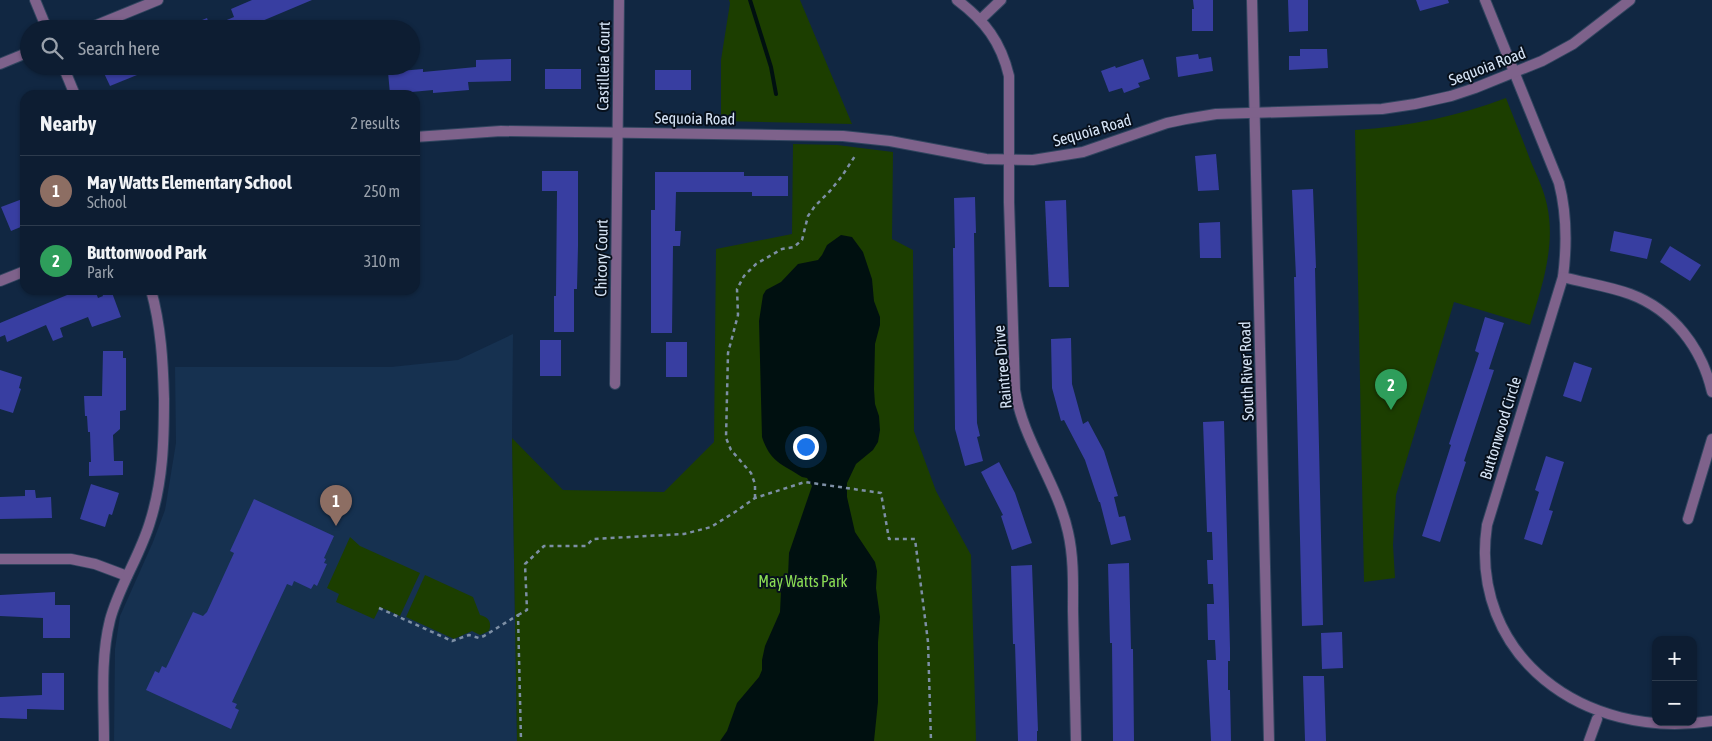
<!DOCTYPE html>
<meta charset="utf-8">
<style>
body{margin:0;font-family:"Asap Condensed",sans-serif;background:#1b2a3e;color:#f1f3f6}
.controls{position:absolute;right:15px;bottom:15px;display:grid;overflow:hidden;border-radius:10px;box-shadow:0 1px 4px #0004}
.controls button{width:45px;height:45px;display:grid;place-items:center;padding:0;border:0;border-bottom:1px solid #2d3b4d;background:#0d1d32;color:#f1f3f6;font:25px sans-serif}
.you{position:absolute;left:805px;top:446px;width:18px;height:18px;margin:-12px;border:4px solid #fff;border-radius:50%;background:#1a73e8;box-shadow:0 0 0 8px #1a73e833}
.badge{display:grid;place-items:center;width:32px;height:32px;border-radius:50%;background:#eda83b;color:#fff;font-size:16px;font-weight:700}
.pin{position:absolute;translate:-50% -41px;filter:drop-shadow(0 1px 2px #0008)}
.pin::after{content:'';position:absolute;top:26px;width:18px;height:15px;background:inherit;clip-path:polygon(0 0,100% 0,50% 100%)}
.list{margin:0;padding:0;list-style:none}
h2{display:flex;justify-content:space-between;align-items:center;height:65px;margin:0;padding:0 20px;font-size:21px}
h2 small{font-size:16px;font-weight:400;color:#9aa2ac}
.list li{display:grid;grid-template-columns:32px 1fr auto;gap:15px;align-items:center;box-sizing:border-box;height:70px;padding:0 20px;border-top:1px solid #2d3b4d}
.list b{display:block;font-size:19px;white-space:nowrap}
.list p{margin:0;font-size:16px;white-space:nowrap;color:#9aa2ac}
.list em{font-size:16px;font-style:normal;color:#9aa2ac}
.icon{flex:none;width:28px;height:28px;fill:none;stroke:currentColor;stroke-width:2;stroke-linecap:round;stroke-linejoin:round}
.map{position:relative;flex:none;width:1712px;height:741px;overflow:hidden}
.search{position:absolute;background:#0d1d32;box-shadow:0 1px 4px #0004;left:20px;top:20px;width:400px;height:55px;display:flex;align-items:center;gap:12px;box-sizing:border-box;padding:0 18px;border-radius:28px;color:#9aa2ac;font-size:19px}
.panel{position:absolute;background:#0d1d32;box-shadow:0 1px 4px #0004;left:20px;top:90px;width:400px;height:205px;border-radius:15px}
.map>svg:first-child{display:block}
.built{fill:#163150}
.green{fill:#1c3e00}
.water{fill:#001010}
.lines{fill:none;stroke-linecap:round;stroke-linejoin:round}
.stream{stroke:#001010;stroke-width:4}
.building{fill:#383ea1}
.minor-casing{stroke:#31455f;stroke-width:12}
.path{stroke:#7d8fa5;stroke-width:2.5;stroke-dasharray:4 4;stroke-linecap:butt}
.minor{stroke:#7e628b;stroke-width:10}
.labels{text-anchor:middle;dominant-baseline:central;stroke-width:4;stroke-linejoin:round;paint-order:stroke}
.street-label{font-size:16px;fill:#d6e4f6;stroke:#07101c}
.park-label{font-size:16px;fill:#8adc54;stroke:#07101c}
</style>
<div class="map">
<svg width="1712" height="741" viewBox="0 0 1712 741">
<rect width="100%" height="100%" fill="#112742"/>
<path class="built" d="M513,334L512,438L517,741H114L115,649L120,616L153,542L165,510L176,443L175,367H391L458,360Z"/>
<g class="green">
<path d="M729,0H800L852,124L721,121V60L730,3Z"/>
<path d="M1506,98C1514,119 1523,140 1531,162C1537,176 1544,190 1547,205C1556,245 1542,287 1530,325L1454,302L1396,495L1393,545L1395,578L1364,582L1355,130C1407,127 1458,116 1506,98Z"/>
<path d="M793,144L837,145L893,152L892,239L913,250L914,431L936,491L971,555L976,741H517L512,438L563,490L664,492L714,442L716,249L792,234Z"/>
<path d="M350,537L360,546L420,573L400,616L380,607L374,619L336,602L339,594L327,588Z"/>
<path d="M425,575L473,597L480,615C489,617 492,623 489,631L480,635L472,631L454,639L406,617Z"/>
</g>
<path class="water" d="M841,235L852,237L863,252L872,279L874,301L880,317V325L875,344L874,389L875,404L879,416L880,430L878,442L873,450L856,464L847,483V497L855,532L875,562L877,571L876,588L880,617L878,642V702L874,741H720L727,731L737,703L759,677L762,670V660L765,646L780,612L781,591L788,576L789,553L812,486L807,478L802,477C782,464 770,462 762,437L759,321L763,295L766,290L781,282L798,264L818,260L822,255L827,245Z"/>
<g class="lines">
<path class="stream" d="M750,0L771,67L776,94"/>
</g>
<g class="building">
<path d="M252,0H312L255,24L256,26L250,29H180L207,18L210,27L234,17L231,9Z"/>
<path d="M1193,0H1213V31H1192V9H1194Z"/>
<path d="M1288,0H1308V31L1289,32Z"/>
<path d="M1416,0H1448L1449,3L1420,11Z"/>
<path d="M1300,49H1327L1328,68L1289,70V56H1300Z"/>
<path d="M1198,54L1199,59L1211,57L1213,71L1178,77L1176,57Z"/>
<path d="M511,59V81L468,82L469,90L433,93V90L390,94L388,72L423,69V72L476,67V60Z"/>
<path d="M1143,59L1150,79L1138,83L1140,87L1124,93L1122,88L1109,92L1101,71L1115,66L1116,68Z"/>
<path d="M116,66H133L137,75L110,86L103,71Z"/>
<rect x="545" y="69" width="36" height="20"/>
<rect x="655" y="70" width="36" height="20"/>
<path d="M1216,154L1219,190L1198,191L1195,156Z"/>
<path d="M542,171H578V246L577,289H574V332H554V296H556L557,191H542Z"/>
<path d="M655,172H744V176H788V196H752V192H676L675,231H681L680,246H673L672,333H651V210H655Z"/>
<path d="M1313,189L1316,268H1315L1323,625L1302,626L1294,277H1296L1292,190Z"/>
<path d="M975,197L976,233H974L977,423L980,436L977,437L983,461L965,466L955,429L953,248H955L954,198Z"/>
<path d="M25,198V219L21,221L23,226L11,231L1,207Z"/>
<path d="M1066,200L1069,287H1049L1045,201Z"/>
<path d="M1220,222L1221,258H1200L1199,223Z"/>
<path d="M1614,231L1652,239L1647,259L1610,251Z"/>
<path d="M1670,246L1701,265L1690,281L1660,262Z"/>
<path d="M79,290H95L98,298L103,296L102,293L111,290L121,317L92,327L88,317L60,328L63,337L53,341L46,325L7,342L5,335L0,337V323Z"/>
<path d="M1485,317L1504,323L1489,369L1494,370L1464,461L1466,462L1440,542L1422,536L1451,445L1449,444L1479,353L1475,351Z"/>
<path d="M1071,338L1072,384L1083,424L1088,421L1104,451L1118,496L1114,497L1119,517L1125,516L1131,540L1111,545L1100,502H1099L1085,460L1064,420L1061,421L1052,388L1051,339Z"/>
<rect x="540" y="340" width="21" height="36"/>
<rect x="666" y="342" width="21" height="35"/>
<path d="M103,351H123V358H126V410L120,411V429L113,435L114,461H123V475L89,476V462H91L90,432H88L87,416H85L84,396H102Z"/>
<path d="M1574,362L1592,368L1581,402L1563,396Z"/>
<path d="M0,370L22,377L19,388L21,389L13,413L0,409Z"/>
<path d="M1224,421L1230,648V661H1228V690H1230L1231,741H1211L1207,660H1216L1215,640H1208L1207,604H1214L1213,584H1208L1207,560H1213L1212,532H1207L1203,422Z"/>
<path d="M1546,456L1564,462L1549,510L1553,511L1542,545L1524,539L1539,492L1535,490Z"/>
<path d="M999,462L1015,493L1032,543L1012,550L1001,516L1003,515L981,472Z"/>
<path d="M91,484L119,493L112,515L109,514L105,527L80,519Z"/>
<path d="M25,490H35L36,498L51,497L52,518L0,519V497L25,496Z"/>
<path d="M254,499L334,536L324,558L326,559L324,563L327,564L317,586L314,584L311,589L294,581L292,586L287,584L232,702L237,704L235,708L239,710L231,729L146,690L155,671L159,673L162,666L166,668L193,612L203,616L207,612L234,553L230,551Z"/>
<path d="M1129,563L1131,649H1133L1134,741H1113L1112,643H1110L1108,564Z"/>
<path d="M1032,565L1038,731H1037V741H1018L1015,644H1013L1011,566Z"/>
<path d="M55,592V605H70V638H43V618L0,616V595Z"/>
<path d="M1342,632L1343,668L1322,669L1321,633Z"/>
<path d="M42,673H64V710L27,709V719L0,718V697L42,695Z"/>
<path d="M1303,676H1324L1326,741H1305Z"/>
</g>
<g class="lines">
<g class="minor-casing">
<g id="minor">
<path d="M35,0L47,29"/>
<path d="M957,0C985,21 1001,42 1009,76V202L1015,390C1023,441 1057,482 1068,532C1074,558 1073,585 1073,611C1074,655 1075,698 1076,741"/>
<path d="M1252,0L1269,741"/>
<path d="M1485,0L1559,183C1567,214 1567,245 1563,277L1487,525C1468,656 1584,741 1712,721"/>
<path d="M980,20L1001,0"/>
<path d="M87,29L158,0"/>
<path d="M0,64L29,52"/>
<path d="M63,66L75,95"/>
<path d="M415,137L501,131L843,136L890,141L986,159L1033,160L1083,152L1167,123L1186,119L1216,114L1382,109L1415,104L1451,96L1475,88L1542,61L1573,44L1630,0"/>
<path d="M1563,277C1585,283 1608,286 1630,294C1673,310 1702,348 1712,392"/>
<path d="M0,281L25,271"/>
<path d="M615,384L619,0"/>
<path d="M1688,519L1712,439"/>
<path d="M0,559H71L95,564L127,576"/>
<path d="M104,741C104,701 100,660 110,620C119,586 140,556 150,522C163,481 164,441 164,399C163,362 161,326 151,290"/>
<path d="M1589,741L1597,719"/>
</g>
</g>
<g class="path">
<path d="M755,498V484L751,473L731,450L726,438L728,353L738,315L737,289L744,276L756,264L782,249L794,247L802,240L808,216L815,206L830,191L842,176L855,156"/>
<path d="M379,608L452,641L469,635L479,638L484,636L518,615L521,741"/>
<path d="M518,615L527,610L525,564L544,546H586L593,539L684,534L711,527L735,512L755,498L805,482L881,493L889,539H915L928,642L931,741"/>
</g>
<use href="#minor" class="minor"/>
</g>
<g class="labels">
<g class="street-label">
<text transform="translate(603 66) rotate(-89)">Castilleia Court</text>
<text transform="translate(1487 66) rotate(-21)">Sequoia Road</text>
<text transform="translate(695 118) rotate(1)">Sequoia Road</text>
<text transform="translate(1092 130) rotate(-16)">Sequoia Road</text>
<text transform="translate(601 258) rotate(-89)">Chicory Court</text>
<text transform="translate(1002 367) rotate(-95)">Raintree Drive</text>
<text transform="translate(1246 371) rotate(-92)">South River Road</text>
<text transform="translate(1500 428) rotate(-73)">Buttonwood Circle</text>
</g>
<g class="park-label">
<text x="803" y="581">May Watts Park</text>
</g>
</g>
</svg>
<div class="controls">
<button>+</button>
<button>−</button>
</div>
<div class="you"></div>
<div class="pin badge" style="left:336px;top:526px;background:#8d6e63">1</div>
<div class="pin badge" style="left:1391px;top:410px;background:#2e9e5b">2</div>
<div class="search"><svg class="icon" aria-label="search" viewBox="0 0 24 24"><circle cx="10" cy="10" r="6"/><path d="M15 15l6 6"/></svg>Search here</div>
<section class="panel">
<h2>Nearby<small>2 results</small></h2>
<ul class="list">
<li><span class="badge" style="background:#8d6e63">1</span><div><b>May Watts Elementary School</b><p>School</p></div><em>250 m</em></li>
<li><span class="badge" style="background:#2e9e5b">2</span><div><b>Buttonwood Park</b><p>Park</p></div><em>310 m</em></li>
</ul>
</section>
</div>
